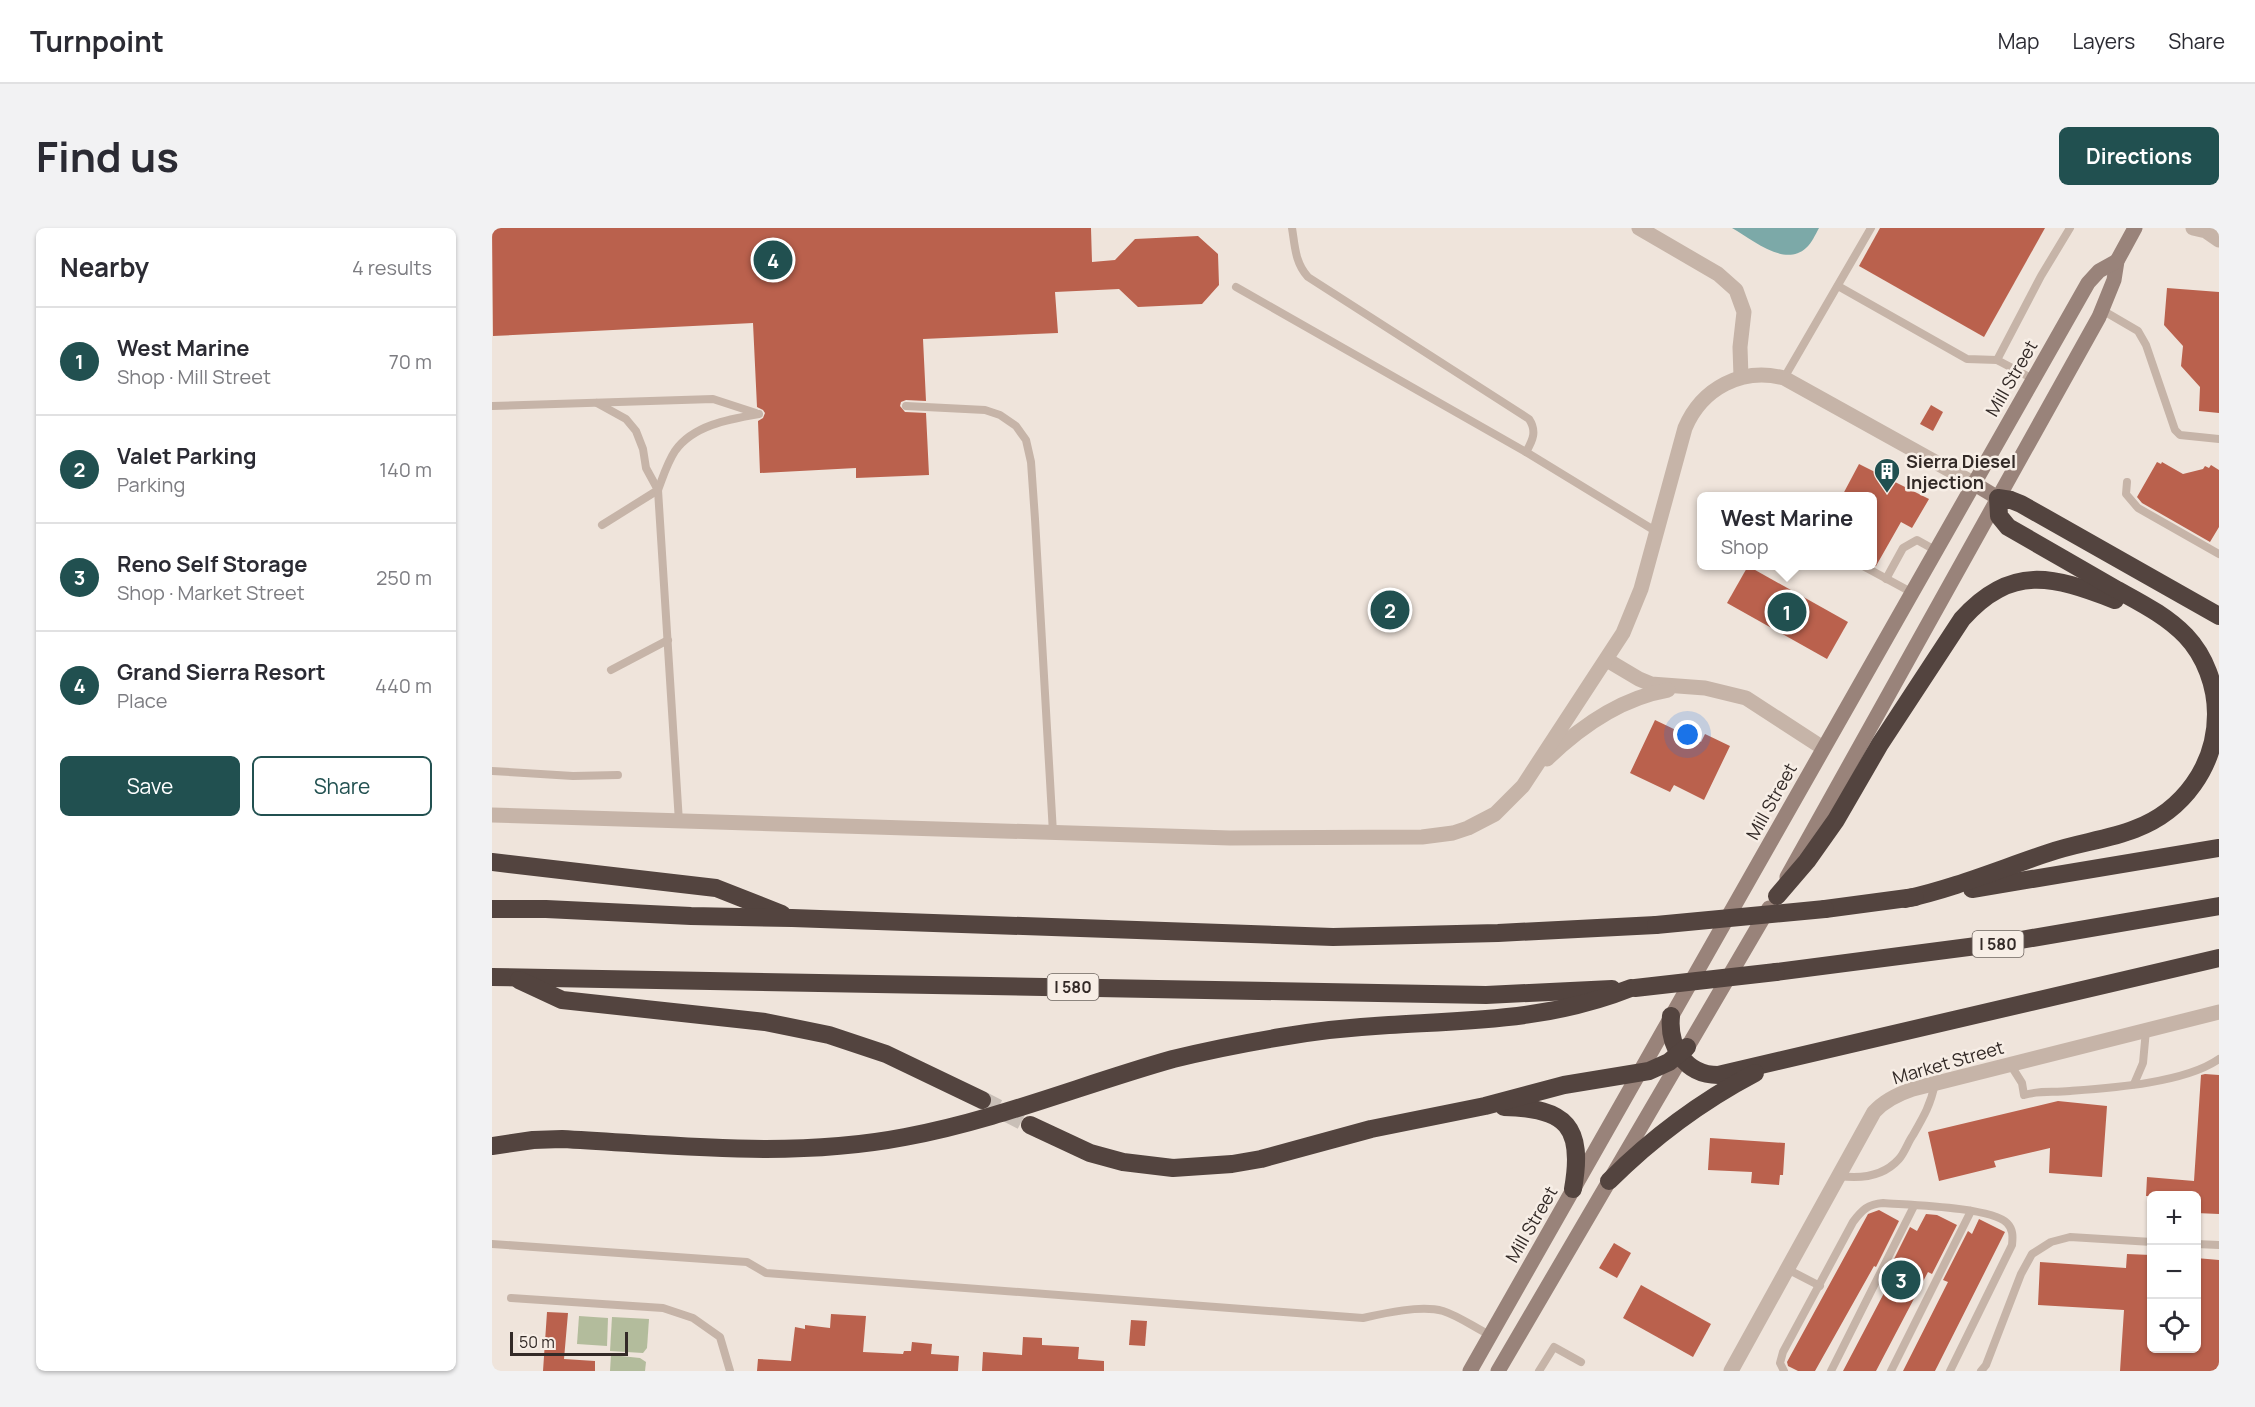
<!DOCTYPE html>
<meta charset="utf-8">
<style>
body{margin:0;font-family:Manrope,sans-serif;background:#f2f2f3;color:#2b2b33}
.controls{position:absolute;right:18px;bottom:18px;display:grid;overflow:hidden;border-radius:9px;box-shadow:0 2px 4px #0004}
.controls button{width:54px;height:54px;display:grid;place-items:center;padding:0;border:0;border-bottom:2px solid #e1e1e2;background:#fff;color:#2b2b33;font:30px sans-serif}
.scale{position:absolute;left:18px;bottom:15px;width:118px;box-sizing:border-box;padding-left:6px;border:3px solid #332a27;border-top:0;font-size:16px;line-height:21px;white-space:nowrap;color:#332a27;-webkit-text-stroke:4px #f7eee6;paint-order:stroke}
.you{position:absolute;left:1196px;top:507px;width:21px;height:21px;margin:-15px;border:4px solid #fff;border-radius:50%;background:#1a73e8;box-shadow:0 0 0 9px #1a73e833}
.badge{display:grid;place-items:center;width:39px;height:39px;border-radius:50%;background:#215050;color:#fff;font-size:20px;font-weight:700}
.pin{position:absolute;translate:-50% -50%;border:3px solid #fff;box-shadow:0 2px 6px #0006}
.popup{position:absolute;left:1205px;top:264px;width:180px;height:78px;box-sizing:border-box;display:grid;place-content:center;border-radius:9px;background:#fff;filter:drop-shadow(0 2px 4px #0005);font-size:20px;white-space:nowrap;color:#7c7c81}
.popup b{font-size:22px;color:#2b2b33}
.popup::after{content:'';position:absolute;left:50%;top:100%;margin-left:-12px;border:12px solid transparent;border-top-color:#fff}
.list{margin:0;padding:0;list-style:none}
h2{display:flex;justify-content:space-between;align-items:center;height:78px;margin:0;padding:0 24px;font-size:26px}
h2 small{font-size:20px;font-weight:400;color:#7c7c81}
.list li{display:grid;grid-template-columns:39px 1fr auto;gap:18px;align-items:center;box-sizing:border-box;height:108px;padding:0 24px;border-top:2px solid #e1e1e2}
.list b{display:block;font-size:22px;white-space:nowrap}
.list p{margin:0;font-size:20px;white-space:nowrap;color:#7c7c81}
.list em{font-size:20px;font-style:normal;color:#7c7c81}
.actions{display:flex;gap:12px;padding:18px 24px}
.actions a{flex:1;padding:14px 0;border:2px solid #215050;border-radius:9px;text-align:center;font-size:21px;color:#215050}
.actions .main{background:#215050;color:#fff}
.icon{flex:none;width:33px;height:33px;fill:none;stroke:currentColor;stroke-width:2;stroke-linecap:round;stroke-linejoin:round}
.map{position:relative;flex:none;width:1727px;height:1143px;overflow:hidden;border-radius:9px}
header{display:flex;align-items:center;gap:36px;box-sizing:border-box;height:84px;padding:0 30px;background:#fff;border-bottom:2px solid #e1e1e2}
header strong{font-size:28px}
nav{display:flex;gap:33px;margin-inline-start:auto;font-size:21px}
.intro{display:flex;align-items:center;justify-content:space-between;box-sizing:border-box;height:144px;padding:0 36px}
h1{margin:0;font-size:42px}
.button{padding:15px 27px;border-radius:9px;background:#215050;color:#fff;font-size:21px;font-weight:700}
main{display:flex;gap:36px;padding:0 36px}
aside{flex:1;background:#fff;border-radius:9px;box-shadow:0 2px 4px #0004}
.map>svg:first-child{display:block}
.green{fill:#b3bc9c}
.water{fill:#7ca9a8}
.building{fill:#ba614d}
.lines{fill:none;stroke-linecap:round;stroke-linejoin:round}
.motorway-tunnel{stroke:#c9bfb7;stroke-width:18;stroke-dasharray:18 9;stroke-linecap:butt}
.service{stroke:#c6b4a8;stroke-width:8}
.minor{stroke:#c6b4a8;stroke-width:15}
.secondary{stroke:#99837a;stroke-width:15}
.motorway{stroke:#53443f;stroke-width:18}
.motorway-bridge{stroke:#53443f;stroke-width:18}
.labels{text-anchor:middle;dominant-baseline:central;stroke-width:5;stroke-linejoin:round;paint-order:stroke}
.shield{fill:#f7eee6;stroke:#6e6560;stroke-width:1.5}
.shield-label{font-size:16px;font-weight:bold;fill:#332a27}
.street-label{font-size:18px;fill:#332a27;stroke:#f7eee6}
.poi-label{font-size:18px;font-weight:bold;fill:#332a27;stroke:#f7eee6;text-anchor:start}
</style>
<header>
<strong>Turnpoint</strong>
<nav><a>Map</a><a>Layers</a><a>Share</a></nav>
</header>
<div class="intro"><h1>Find us</h1><a class="button">Directions</a></div>
<main>
<aside>
<h2>Nearby<small>4 results</small></h2>
<ul class="list">
<li><span class="badge">1</span><div><b>West Marine</b><p>Shop · Mill Street</p></div><em>70 m</em></li>
<li><span class="badge">2</span><div><b>Valet Parking</b><p>Parking</p></div><em>140 m</em></li>
<li><span class="badge">3</span><div><b>Reno Self Storage</b><p>Shop · Market Street</p></div><em>250 m</em></li>
<li><span class="badge">4</span><div><b>Grand Sierra Resort</b><p>Place</p></div><em>440 m</em></li>
</ul>
<div class="actions"><a class="main">Save</a><a>Share</a></div>
</aside>
<div class="map">
<svg width="1727" height="1143" viewBox="0 0 1727 1143">
<rect width="100%" height="100%" fill="#efe4db"/>
<g class="green">
<path d="M87,1088L116,1090L115,1118L85,1116Z"/>
<path d="M120,1089L157,1091L155,1120L151,1125L118,1123Z"/>
<path d="M119,1127L148,1130L154,1134L153,1143H118Z"/>
</g>
<path class="water" d="M1240,0H1327C1323,7 1320,15 1314,20C1292,40 1260,11 1240,0Z"/>
<g class="building">
<path d="M0,0H599L600,34L623,32L643,11L706,8L726,26L727,57L710,76L646,79L627,61L563,64L566,105L431,111L434,173L414,172L409,174L408,178L413,184L434,185L437,247L364,250V240L268,245L266,193L271,190L273,185L271,182L265,179L261,95L1,108Z"/>
<path d="M1388,0H1553L1492,109L1367,38Z"/>
<path d="M1675,60L1727,64V185L1707,183L1708,159L1689,138L1691,118L1672,97Z"/>
<path d="M1439,177L1451,184L1441,203L1428,196Z"/>
<path d="M1665,234L1669,236L1670,234L1691,246L1711,241L1713,238L1717,240L1719,237L1727,242V299L1718,314L1650,275L1645,269Z"/>
<path d="M1367,236L1437,271L1420,300L1409,294L1384,338L1380,336V268H1350Z"/>
<path d="M1256,338L1356,394L1335,431L1235,375Z"/>
<path d="M1163,492L1209,514L1213,506L1238,518L1212,572L1182,557L1178,564L1138,545Z"/>
<path d="M1713,846L1727,847V986L1704,985V968H1654L1655,949L1702,953L1709,847Z"/>
<path d="M1566,873L1615,878L1610,949L1557,945L1558,920L1502,933L1504,939L1447,953L1436,904Z"/>
<path d="M1218,910L1293,915L1291,947H1288L1287,957L1259,955L1260,944L1216,942Z"/>
<path d="M1387,982L1407,993L1384,1039L1382,1038L1323,1143H1306L1296,1138L1295,1134L1376,986Z"/>
<path d="M1434,986L1445,987L1465,997L1440,1046L1436,1044L1384,1143H1351L1401,1048L1395,1045L1418,999L1425,1003Z"/>
<path d="M1487,991L1513,1004L1443,1143H1411L1456,1054L1451,1052L1476,1003L1480,1006Z"/>
<path d="M1122,1015L1139,1025L1125,1050L1107,1040Z"/>
<path d="M1635,1026L1659,1027V1120H1704V1030L1727,1032V1143H1628L1632,1082L1546,1077L1548,1034L1634,1040Z"/>
<path d="M1149,1057L1219,1096L1201,1129L1131,1090Z"/>
<path d="M55,1084L76,1085L72,1131L103,1133V1143H51Z"/>
<path d="M339,1086L374,1088L371,1124L411,1126L412,1123H419L420,1114L440,1116L439,1126L467,1128L466,1143H265L266,1131L299,1133L303,1099L313,1101V1097L338,1100Z"/>
<path d="M639,1092L655,1093L653,1118L637,1117Z"/>
<path d="M531,1109L550,1110V1117L587,1119L586,1131L612,1133V1143H490L491,1124L530,1127Z"/>
</g>
<g class="lines">
<path class="motorway-tunnel" d="M490,872L538,897"/>
<g class="service">
<path d="M800,0C803,18 803,35 816,49L1037,191C1045,203 1041,212 1034,224"/>
<path d="M1346,58L1475,131L1505,132L1541,151"/>
<path d="M744,59L1034,224L1165,304"/>
<path d="M1610,82L1646,103L1654,117L1683,202L1688,207L1727,211"/>
<path d="M1505,132L1549,48L1578,0"/>
<path d="M1292,150L1379,0"/>
<path d="M105,175L134,191L144,203L151,221L154,240L166,262L110,297"/>
<path d="M0,178L221,171L264,185"/>
<path d="M414,178L493,182L508,187L524,198L534,212L539,234L543,291L561,605"/>
<path d="M1635,254L1634,266L1646,280L1727,326"/>
<path d="M1371,338L1419,364"/>
<path d="M1394,351L1411,320L1425,312L1443,322"/>
<path d="M119,442L176,412"/>
<path d="M0,543L81,548L126,547"/>
<path d="M187,594L166,262C171,249 175,235 183,223C201,197 238,191 267,186"/>
<path d="M1518,836L1530,855L1532,867C1549,862 1561,865 1578,863C1619,860 1693,855 1727,831"/>
<path d="M1642,856L1651,835L1654,802"/>
<path d="M1347,948C1369,951 1391,949 1407,931C1413,924 1416,914 1421,907C1432,888 1439,876 1443,855"/>
<path d="M0,1016L255,1034L274,1045L871,1090C893,1085 929,1077 951,1083C967,1088 983,1100 998,1107"/>
<path d="M1704,1016L1727,1017"/>
<path d="M1295,1041L1328,1058"/>
<path d="M19,1070L171,1080L201,1090L228,1109L238,1143"/>
<path d="M1047,1143L1062,1119L1089,1134"/>
<path d="M1292,1143L1288,1135L1291,1124L1361,994C1370,982 1376,976 1391,975C1417,977 1499,979 1515,995C1521,1001 1521,1008 1520,1017L1458,1143"/>
<path d="M1339,1143L1422,978"/>
<path d="M1399,1143L1479,983"/>
<path d="M1489,1143L1494,1137L1529,1046L1540,1026L1559,1014L1578,1009L1660,1014"/>
</g>
<g class="minor">
<path d="M1147,0L1226,46L1244,62L1252,84L1248,119L1249,149"/>
<path d="M1701,0L1714,3L1727,12"/>
<path d="M1115,432L1147,451L1159,456L1213,460L1254,470L1331,520"/>
<path d="M1055,531C1088,499 1130,470 1176,462"/>
<path d="M0,587L738,610L930,609L961,605L976,600L1003,586L1031,558L1131,405L1149,361L1193,200C1210,160 1250,139 1292,150L1481,255"/>
<path d="M1239,1143L1382,884C1393,872 1406,866 1421,861L1727,784"/>
</g>
<g class="secondary">
<path d="M1481,255L1506,270"/>
<path d="M1295,649L1607,89L1622,52L1625,33L1643,0"/>
<path d="M978,1143L1596,55L1607,43L1625,33"/>
<path d="M1006,1143L1277,680"/>
</g>
<g class="motorway">
<path d="M0,634L224,660L290,686"/>
<path d="M1480,661L1727,620"/>
<path d="M1285,668L1315,633L1344,592L1388,516L1470,391C1519,336 1561,348 1623,372"/>
<path d="M1413,671C1463,660 1508,641 1556,625C1584,615 1615,612 1643,601C1691,583 1724,538 1724,486C1724,458 1713,428 1694,408C1674,387 1647,374 1622,360C1587,340 1551,319 1516,299L1507,288L1506,270L1519,272L1529,276L1727,388"/>
<path d="M0,681H54L199,688L300,690L841,709L1006,705L1164,697"/>
<path d="M1333,681L1423,669"/>
<path d="M1284,744L1523,713L1727,678"/>
<path d="M0,749L994,767L1120,761"/>
<path d="M27,752L70,772L273,794L337,807L394,826L490,872"/>
<path d="M1179,788C1176,818 1193,847 1226,847L1727,730"/>
<path d="M1012,879C1075,880 1092,899 1081,961"/>
<path d="M538,897L598,925L631,934L681,940L740,936L769,931L879,901L993,878L1072,857L1157,843L1177,834L1195,819"/>
<path d="M0,918L41,912L70,911C185,917 299,931 413,909C505,892 592,856 681,831C717,822 753,815 789,809C824,803 861,799 897,797C982,792 1059,792 1139,760"/>
<path d="M1117,953C1161,909 1208,874 1263,845"/>
</g>
<g class="motorway-bridge">
<path d="M1164,697L1333,681"/>
<path d="M1143,760L1284,744"/>
</g>
</g>
<defs>
<g id="building-pin" transform="scale(1.35)"><path d="M0 17L-7.5 6A9.5 9.5 0 1 1 7.5 6Z" fill="#215050" stroke="#f7eee6"/><path d="M-4-6H4V6H1V3H-1V6H-4ZM-2.5-4.3h1.7v1.8h-1.7ZM.8-4.3h1.7v1.8H.8ZM-2.5-1h1.7V.8h-1.7ZM.8-1h1.7V.8H.8Z" fill="#fff"/></g>
</defs>
<g fill-rule="evenodd">
<use href="#building-pin" x="1395" y="243"/>
</g>
<g class="labels">
<g class="shield">
<rect x="1480.5" y="703" width="51" height="26" rx="4.5"/>
<rect x="555.5" y="746" width="51" height="26" rx="4.5"/>
</g>
<g class="shield-label">
<text x="1506" y="716">I 580</text>
<text x="581" y="759">I 580</text>
</g>
<g class="street-label">
<text transform="translate(1519 150) rotate(-60)">Mill Street</text>
<text transform="translate(1279 573) rotate(-61)">Mill Street</text>
<text transform="translate(1456 834) rotate(-16)">Market Street</text>
<text transform="translate(1039 996) rotate(-60)">Mill Street</text>
</g>
<g class="poi-label">
<text x="1414" y="233">Sierra Diesel<tspan x="1414" dy="21">Injection</tspan></text>
</g>
</g>
</svg>
<div class="controls">
<button>+</button>
<button>−</button>
<button><svg class="icon" aria-label="locate" viewBox="0 0 24 24"><circle cx="12" cy="12" r="6"/><path d="M12 2v4M12 18v4M2 12h4M18 12h4"/></svg></button>
</div>
<div class="scale">50 m</div>
<div class="you"></div>
<div class="pin badge" style="left:1295px;top:384px">1</div>
<div class="popup"><b>West Marine</b>Shop</div>
<div class="pin badge" style="left:898px;top:382px">2</div>
<div class="pin badge" style="left:1409px;top:1052px">3</div>
<div class="pin badge" style="left:281px;top:32px">4</div>
</div>
</main>
